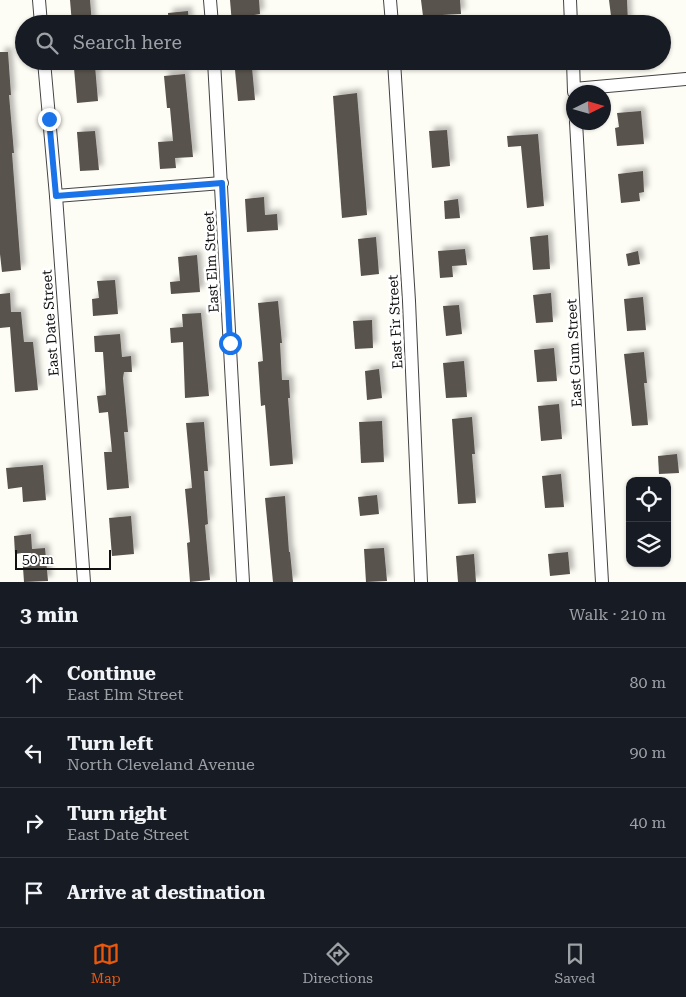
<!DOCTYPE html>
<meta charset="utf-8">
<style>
body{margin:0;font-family:"Roboto Serif",serif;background:#242831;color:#f1f3f6}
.controls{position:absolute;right:15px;bottom:15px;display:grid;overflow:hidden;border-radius:10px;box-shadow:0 1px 4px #0004}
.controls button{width:45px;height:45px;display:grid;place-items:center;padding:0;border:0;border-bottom:1px solid #363941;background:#171b24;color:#f1f3f6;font:25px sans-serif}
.compass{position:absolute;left:566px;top:85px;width:45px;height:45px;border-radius:50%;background:#171b24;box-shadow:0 1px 4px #0004;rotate:85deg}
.scale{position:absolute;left:15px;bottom:12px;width:96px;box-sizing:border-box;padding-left:5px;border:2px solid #111;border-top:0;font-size:14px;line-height:18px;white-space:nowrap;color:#111;-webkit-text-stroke:4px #fff;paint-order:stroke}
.stop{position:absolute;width:15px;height:15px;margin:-11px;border:4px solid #1a73e8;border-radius:50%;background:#fff}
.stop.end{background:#1a73e8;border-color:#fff;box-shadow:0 1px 5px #0008}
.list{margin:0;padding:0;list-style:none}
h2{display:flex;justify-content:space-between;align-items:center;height:65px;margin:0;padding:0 20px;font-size:21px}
h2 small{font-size:16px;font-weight:400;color:#9ea1a6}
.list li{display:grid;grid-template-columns:32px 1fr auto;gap:15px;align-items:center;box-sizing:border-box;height:70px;padding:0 20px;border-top:1px solid #363941}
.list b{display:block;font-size:19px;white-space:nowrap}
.list p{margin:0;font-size:16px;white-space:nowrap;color:#9ea1a6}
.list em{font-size:16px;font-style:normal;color:#9ea1a6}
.icon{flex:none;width:28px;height:28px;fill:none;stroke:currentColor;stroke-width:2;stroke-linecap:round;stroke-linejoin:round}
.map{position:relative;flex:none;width:686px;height:582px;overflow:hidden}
.search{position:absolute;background:#171b24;box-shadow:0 1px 4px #0004;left:15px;right:15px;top:15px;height:55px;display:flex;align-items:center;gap:12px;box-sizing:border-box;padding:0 18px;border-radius:28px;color:#9ea1a6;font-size:19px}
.sheet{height:345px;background:#171b24}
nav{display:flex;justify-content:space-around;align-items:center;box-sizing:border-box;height:70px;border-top:1px solid #363941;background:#171b24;font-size:14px;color:#9ea1a6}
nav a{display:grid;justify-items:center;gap:2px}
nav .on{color:#ea580c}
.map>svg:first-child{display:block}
.building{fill:#59524e;filter:url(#shadow)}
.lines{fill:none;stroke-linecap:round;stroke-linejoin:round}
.street-casing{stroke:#444;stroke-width:14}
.street{stroke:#fff;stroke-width:12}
.route{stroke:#1a73e8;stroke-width:6}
.labels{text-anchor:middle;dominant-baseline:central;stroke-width:5;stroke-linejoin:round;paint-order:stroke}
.street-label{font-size:14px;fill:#111;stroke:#fff}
</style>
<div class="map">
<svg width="686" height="582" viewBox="0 0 686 582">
<defs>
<filter id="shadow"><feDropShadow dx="4.5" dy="-4.5" stdDeviation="2.5" flood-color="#0004"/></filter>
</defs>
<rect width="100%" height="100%" fill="#fefdf5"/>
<g class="building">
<path d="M70,0H90L92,24H72Z"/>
<path d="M230,0H259L260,14L254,15L255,24H232Z"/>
<path d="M421,0H460L461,14L423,16Z"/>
<path d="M609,0H627L628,24H612Z"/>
<path d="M188,11L189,24H169L168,13Z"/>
<path d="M0,52H8L11,95H9L14,153H12L21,270L2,272L0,254Z"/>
<path d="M95,66L98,101L77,103L74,68Z"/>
<path d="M252,68L255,100L238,101L235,70Z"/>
<path d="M185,74L193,157L175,158L176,168L160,169L158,142L173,141L170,108H167L164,76Z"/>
<path d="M357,93L367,215L342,218L333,96Z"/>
<path d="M641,111L644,144L617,146L615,128L619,127L617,113Z"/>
<path d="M447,130L450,166L432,168L429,131Z"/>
<path d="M95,131L99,170L80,171L77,132Z"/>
<path d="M538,134L544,206L527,208L521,146L508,147L507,136Z"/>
<path d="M643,171L644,192L639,193L640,201L621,203L618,174Z"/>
<path d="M264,197L265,215L277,214L278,230L247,232L245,199Z"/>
<path d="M458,199L460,218L445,219L444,201Z"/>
<path d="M548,235L550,269L533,270L530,237Z"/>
<path d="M376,237L379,274L361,276L358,239Z"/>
<path d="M465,249L467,265L452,266L453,277L440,278L438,251Z"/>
<path d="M638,251L640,264L628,266L626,254Z"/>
<path d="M197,255L200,292L171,294L170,282L180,281L178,257Z"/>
<path d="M115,280L118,314L93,316L92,299L99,298L97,281Z"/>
<path d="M10,293L11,312H21L24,342H33L38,390L15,392L10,327L0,328V294Z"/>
<path d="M551,293L553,322L536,323L533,295Z"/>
<path d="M643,297L646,330L627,331L624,299Z"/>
<path d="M278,301L282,343H280L282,380H289L290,398H288L293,464L270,466L265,405L261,406L258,362L263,361L258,303Z"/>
<path d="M459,305L462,334L446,336L443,306Z"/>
<path d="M201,313L209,396L185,398L183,342L171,343L170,328L183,327L182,314Z"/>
<path d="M372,320L373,348L355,349L353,321Z"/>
<path d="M120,334L122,357L131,356L132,372H124L123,378L128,432H124L129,488L107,490L104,452H112L108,412L99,413L97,396L106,395L103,352H95L94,336Z"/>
<path d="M554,348L557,381L537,382L534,350Z"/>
<path d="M644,352L647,383H644L648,425L632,426L624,354Z"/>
<path d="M464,361L467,397L446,398L443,363Z"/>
<path d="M379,369L382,398L367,400L365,371Z"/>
<path d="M559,404L562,439L541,441L538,406Z"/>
<path d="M472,417L475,454H472L476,503L458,504L452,419Z"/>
<path d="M382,421L384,462L361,463L359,422Z"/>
<path d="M204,422L208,471H204L208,524L205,525L210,580L190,582L187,543L190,542L185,489L192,488L186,423Z"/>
<path d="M677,454L679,473L659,474L658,456Z"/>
<path d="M43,465L46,500L23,502L22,487L8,489L6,468Z"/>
<path d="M561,474L564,507L545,508L542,476Z"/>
<path d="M377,495L379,514L360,516L358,497Z"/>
<path d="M285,496L289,552H290L293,582H273L265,498Z"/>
<path d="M131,516L134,554L112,556L109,518Z"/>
<path d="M31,534L32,549L45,548L48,581L24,582L22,553L15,554L14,536Z"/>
<path d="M384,548L387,581L366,582L364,549Z"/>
<path d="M568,552L570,574L550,576L548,554Z"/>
<path d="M474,554L476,582H458L456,556Z"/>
</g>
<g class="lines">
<g class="street-casing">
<g id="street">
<path d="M39,0L41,24"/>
<path d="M210,0L212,24"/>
<path d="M390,0L392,24"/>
<path d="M570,0L571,24"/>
<path d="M44,61L56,196L84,582"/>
<path d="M214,61L243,582"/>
<path d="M394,61L409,301L421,582"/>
<path d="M573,61L574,92"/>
<path d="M574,89L686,79"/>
<path d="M576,122L602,582"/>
<path d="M56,196L222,183"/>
</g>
</g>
<use href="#street" class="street"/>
</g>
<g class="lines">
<path class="route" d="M49,119L56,196L222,183L230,343"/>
</g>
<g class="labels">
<g class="street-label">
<text transform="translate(211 262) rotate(-93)">East Elm Street</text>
<text transform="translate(395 322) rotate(-93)">East Fir Street</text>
<text transform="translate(50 323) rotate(-94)">East Date Street</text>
<text transform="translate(574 353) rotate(-93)">East Gum Street</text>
</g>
</g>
</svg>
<div class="controls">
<button><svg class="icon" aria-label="locate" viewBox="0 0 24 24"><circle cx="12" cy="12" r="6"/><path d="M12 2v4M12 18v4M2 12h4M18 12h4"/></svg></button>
<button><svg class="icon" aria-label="layers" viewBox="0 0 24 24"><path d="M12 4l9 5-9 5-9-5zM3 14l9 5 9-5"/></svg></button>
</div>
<svg class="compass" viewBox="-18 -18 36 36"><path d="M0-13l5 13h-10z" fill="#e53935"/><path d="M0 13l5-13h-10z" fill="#9ea1a6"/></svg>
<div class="scale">50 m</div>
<div class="stop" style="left:230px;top:343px"></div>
<div class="stop end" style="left:49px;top:119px"></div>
<div class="search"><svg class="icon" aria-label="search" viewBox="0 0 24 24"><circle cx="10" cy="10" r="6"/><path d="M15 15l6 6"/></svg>Search here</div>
</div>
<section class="sheet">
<h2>3 min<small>Walk · 210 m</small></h2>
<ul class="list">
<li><svg class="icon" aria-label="ahead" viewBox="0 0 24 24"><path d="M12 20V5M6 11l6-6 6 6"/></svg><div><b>Continue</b><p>East Elm Street</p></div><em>80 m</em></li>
<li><svg class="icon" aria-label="left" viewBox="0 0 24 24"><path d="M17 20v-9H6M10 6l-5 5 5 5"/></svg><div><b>Turn left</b><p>North Cleveland Avenue</p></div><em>90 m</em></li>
<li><svg class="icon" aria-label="right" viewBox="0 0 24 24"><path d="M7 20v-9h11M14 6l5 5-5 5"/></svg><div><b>Turn right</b><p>East Date Street</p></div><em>40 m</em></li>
<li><svg class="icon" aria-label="arrive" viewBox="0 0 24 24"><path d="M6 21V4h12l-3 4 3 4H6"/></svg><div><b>Arrive at destination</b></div></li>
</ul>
</section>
<nav>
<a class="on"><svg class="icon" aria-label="map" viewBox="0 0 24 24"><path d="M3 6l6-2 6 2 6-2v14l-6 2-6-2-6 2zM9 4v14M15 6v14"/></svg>Map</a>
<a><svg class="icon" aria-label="directions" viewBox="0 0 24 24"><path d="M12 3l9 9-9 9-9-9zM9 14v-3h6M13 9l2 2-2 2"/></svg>Directions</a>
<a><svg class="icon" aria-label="saved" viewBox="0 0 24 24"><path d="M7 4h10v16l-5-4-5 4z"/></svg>Saved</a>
</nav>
